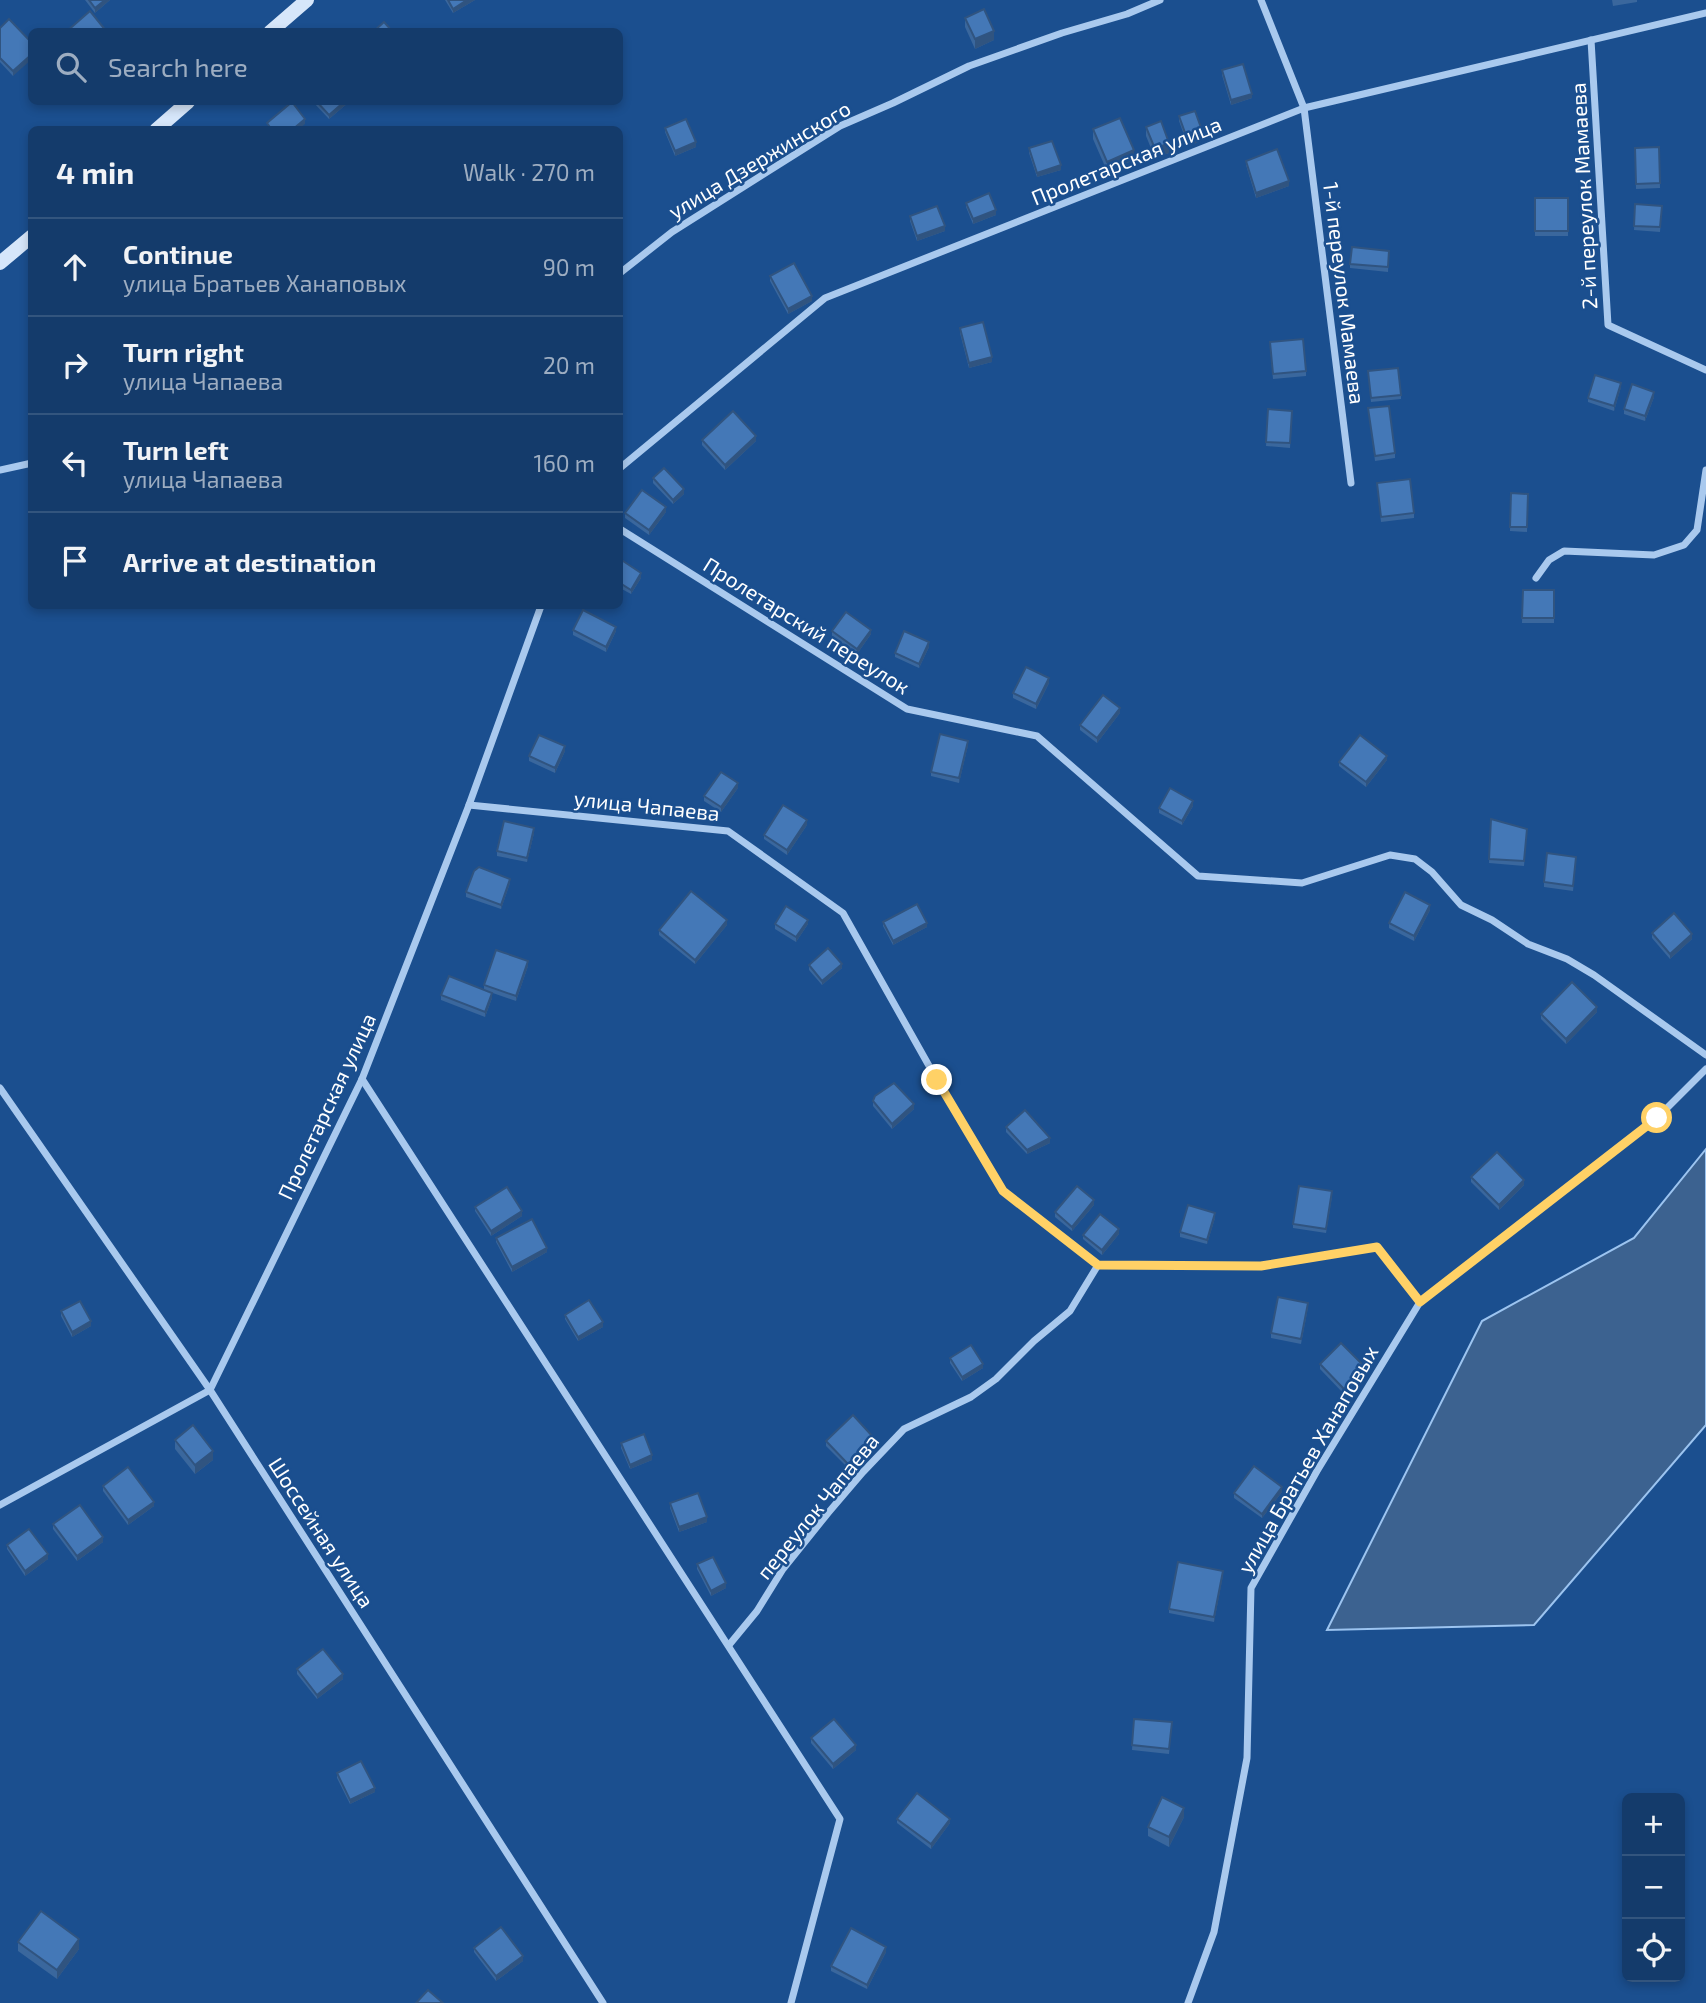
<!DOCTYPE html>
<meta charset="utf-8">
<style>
body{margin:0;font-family:"Exo 2",sans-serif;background:#1d4271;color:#f1f3f6}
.controls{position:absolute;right:21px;bottom:21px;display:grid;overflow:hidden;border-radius:10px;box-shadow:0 4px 10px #0003}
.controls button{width:63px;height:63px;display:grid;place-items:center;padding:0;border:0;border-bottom:2px solid #33557e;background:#143b6b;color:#f1f3f6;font:35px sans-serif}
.stop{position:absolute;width:21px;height:21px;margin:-16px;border:5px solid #ffd166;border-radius:50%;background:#fff}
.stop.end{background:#ffd166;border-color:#fff;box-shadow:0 2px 7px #0008}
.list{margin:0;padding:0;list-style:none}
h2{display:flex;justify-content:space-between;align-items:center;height:91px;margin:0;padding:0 28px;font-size:30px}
h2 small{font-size:23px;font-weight:400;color:#9dadc1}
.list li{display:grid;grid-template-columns:46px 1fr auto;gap:21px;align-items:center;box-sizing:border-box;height:98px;padding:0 28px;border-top:2px solid #33557e}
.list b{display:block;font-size:26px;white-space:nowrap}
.list p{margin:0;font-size:23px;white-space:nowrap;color:#9dadc1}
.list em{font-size:23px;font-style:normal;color:#9dadc1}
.icon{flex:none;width:38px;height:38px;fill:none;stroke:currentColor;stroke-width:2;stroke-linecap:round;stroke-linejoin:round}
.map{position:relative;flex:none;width:1706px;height:2003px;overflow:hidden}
.search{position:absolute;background:#143b6b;box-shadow:0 4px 10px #0003;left:28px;top:28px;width:595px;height:77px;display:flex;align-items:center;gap:18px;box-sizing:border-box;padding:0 24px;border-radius:10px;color:#9dadc1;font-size:26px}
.panel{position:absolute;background:#143b6b;box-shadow:0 4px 10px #0003;left:28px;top:126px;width:595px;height:483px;border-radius:10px}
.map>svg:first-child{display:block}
.water{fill:#3c6290;stroke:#9cc4f0;stroke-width:2}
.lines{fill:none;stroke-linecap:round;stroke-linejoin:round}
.street{stroke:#a9c9ee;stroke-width:7}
.secondary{stroke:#d6e6fa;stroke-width:14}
.wall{fill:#3a679d}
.shaded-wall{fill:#305480}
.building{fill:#4478b7;stroke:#305480;stroke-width:2}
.route{stroke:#ffd166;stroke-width:9}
.labels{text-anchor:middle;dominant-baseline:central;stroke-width:5;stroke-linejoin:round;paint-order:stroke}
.street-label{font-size:21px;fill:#fff;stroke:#1b4f8f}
</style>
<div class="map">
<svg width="1706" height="2003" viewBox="0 0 1706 2003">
<rect width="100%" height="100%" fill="#1b4f8f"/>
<path class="water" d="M1706,1149V1425L1534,1625L1327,1630L1482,1321L1634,1238Z"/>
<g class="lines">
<g class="street">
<path d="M1261,0L1304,108L1351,483"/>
<path d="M1591,40L1608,325L1706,370"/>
<path d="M620,273L672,232L840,126L893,103L969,66L1062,33L1127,14L1160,0"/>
<path d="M620,468L825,298L1304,108L1706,13"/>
<path d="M0,470L32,463"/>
<path d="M620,529L907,709L1037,736L1198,876L1302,883L1390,855L1415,859L1432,872L1461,905L1492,920L1528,944L1567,959L1594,975L1706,1055"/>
<path d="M1536,578L1549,560L1564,551L1654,555L1684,545L1697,530L1706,470"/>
<path d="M469,805L728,831L843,913L937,1080L1003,1191L1098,1265L1261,1266L1377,1247L1420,1302"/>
<path d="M362,1079L840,1819L791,2003"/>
<path d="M0,1088L210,1390L603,2003"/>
<path d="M0,1505L210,1390L362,1079L469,805L541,606"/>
<path d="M729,1645L757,1611L783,1569L828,1513L863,1472L904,1429L971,1397L996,1379L1034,1341L1070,1311L1098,1265"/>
<path d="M1188,2003L1214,1932L1247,1758L1251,1588L1317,1471L1420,1302L1657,1118L1706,1069"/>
</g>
<g class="secondary">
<path d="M270,32L307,0"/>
<path d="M156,130L188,102"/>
<path d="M0,263L32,236"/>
</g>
</g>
<g class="wall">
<path d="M85,0H110L95,13Z"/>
<path d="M445,0H475L453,13Z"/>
<path d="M1612,0H1637V2L1613,6Z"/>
<path d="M965,18L994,40L975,49L965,27Z"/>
<path d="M0,28L32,43L13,76L0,62Z"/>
<path d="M1222,70L1252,98L1231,105L1222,75Z"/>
<path d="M313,102H349L329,119Z"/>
<path d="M1179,116L1204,140L1188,146L1179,121Z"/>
<path d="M1146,127L1169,153L1155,158L1146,136Z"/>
<path d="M665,128L696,147L675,156L665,132Z"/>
<path d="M1093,129L1134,160L1107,171L1093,139Z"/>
<path d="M1659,147L1660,188L1636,189L1635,148Z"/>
<path d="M1029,148L1061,170L1037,177L1029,153Z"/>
<path d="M1246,161L1289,186L1256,198L1246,165Z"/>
<rect x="1535" y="198" width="33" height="38"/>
<path d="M966,203L996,215L973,224L966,207Z"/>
<path d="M1635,204L1662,206L1660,232L1634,230Z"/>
<path d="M910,216L945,231L917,241L910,221Z"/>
<path d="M1389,251L1388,272L1350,268V264Z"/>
<path d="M770,276L812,301L788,314L770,281Z"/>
<path d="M960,328L992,362L969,368L960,333Z"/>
<path d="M1270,347L1306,371V376L1273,379Z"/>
<path d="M1368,371L1401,395V399L1371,402Z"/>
<path d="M1621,387L1614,411L1588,402V398Z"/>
<path d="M1654,397L1645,421L1624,414V409Z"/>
<path d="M1368,408L1395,453V458L1375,461Z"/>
<path d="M1268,409L1292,411L1290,448L1266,446Z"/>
<path d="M702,440L756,441L725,470L702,445Z"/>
<path d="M653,478L684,494L673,504L653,483Z"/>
<path d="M1377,483L1414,513V518L1381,522Z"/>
<path d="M1511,493L1528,494L1527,532L1510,531Z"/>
<path d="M666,512L649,535L625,518V513Z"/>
<path d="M620,559L641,578L631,594L620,588Z"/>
<path d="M1523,590H1554V623H1522Z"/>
<path d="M573,630L616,631L606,652L573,635Z"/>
<path d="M832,631L871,634L857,654L832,636Z"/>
<path d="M929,647L919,668L895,657V653Z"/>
<path d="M1049,683L1036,709L1013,698V693Z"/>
<path d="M1120,713L1097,743L1080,730V725Z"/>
<path d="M968,745L959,783L931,776V772Z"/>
<path d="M565,751L555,773L529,761V756Z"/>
<path d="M1387,760L1366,787L1339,766V762Z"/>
<path d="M738,788L721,812L704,801V796Z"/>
<path d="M1193,806L1182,825L1159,813V808Z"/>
<path d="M1491,819L1527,829L1524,866L1489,863Z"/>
<path d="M807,825L787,855L764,839V835Z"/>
<path d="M534,833L527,862L497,856V851Z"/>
<path d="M1576,861L1573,891L1544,887V882Z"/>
<path d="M510,883L501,909L466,897V892Z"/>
<path d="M1430,910L1414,941L1389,928V923Z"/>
<path d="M883,922L927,927L893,945L883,926Z"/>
<path d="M775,924H808L796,942L775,929Z"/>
<path d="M727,925L695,964L659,935V930Z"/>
<path d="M1652,933L1692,939L1670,959L1652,938Z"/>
<path d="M809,965L842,968L822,985L809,970Z"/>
<path d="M528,966L516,1001L487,991L492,998L485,1017L441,1000V995L484,990V985Z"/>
<path d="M1597,1012L1566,1044L1541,1019V1014Z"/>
<path d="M873,1101L914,1109L892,1129L873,1106Z"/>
<path d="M1006,1127L1050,1143L1027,1154L1006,1132Z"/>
<path d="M1471,1177L1524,1185L1499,1210L1471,1182Z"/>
<path d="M1332,1196L1326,1233L1293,1228V1224Z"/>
<path d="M1094,1205L1072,1231L1055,1217V1212Z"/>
<path d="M475,1207L522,1216L491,1236L475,1211Z"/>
<path d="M1215,1218L1207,1244L1180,1237V1232Z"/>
<path d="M1119,1234L1102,1255L1083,1239V1235Z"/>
<path d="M496,1238L547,1252L512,1272L496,1242Z"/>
<path d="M1308,1307L1301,1344L1271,1338V1333Z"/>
<path d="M61,1311L91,1326L72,1337L61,1316Z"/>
<path d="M565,1315L603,1327L578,1341L565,1319Z"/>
<path d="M950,1358L983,1368L962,1381L950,1363Z"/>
<path d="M1320,1364L1366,1372L1344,1394L1320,1369Z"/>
<path d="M175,1440L213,1460L195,1474L175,1449Z"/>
<path d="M826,1441L874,1443L848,1468L826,1446Z"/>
<path d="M621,1443L652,1460L630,1469L621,1448Z"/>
<path d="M103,1486L154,1506L128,1525L103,1491Z"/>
<path d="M1282,1492L1262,1518L1234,1498V1493Z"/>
<path d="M670,1503L707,1522L679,1532L670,1508Z"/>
<path d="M53,1524L103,1542L77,1561L53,1529Z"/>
<path d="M7,1545L48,1559L25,1576L7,1549Z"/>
<path d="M697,1564L726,1588L711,1596L697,1569Z"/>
<path d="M1223,1575L1214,1622L1169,1613V1609Z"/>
<path d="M297,1669L343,1679L317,1699L297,1674Z"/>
<path d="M1134,1719L1172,1722L1169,1754L1132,1750Z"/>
<path d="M811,1738L856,1750L833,1769L811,1743Z"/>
<path d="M337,1773L375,1792L350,1804L337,1778Z"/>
<path d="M1184,1817L1169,1847L1148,1836V1827Z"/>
<path d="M897,1819L950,1823L931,1849L897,1823Z"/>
<path d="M18,1942L79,1949L57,1979L18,1951Z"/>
<path d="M474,1948L523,1961L496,1981L474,1952Z"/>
<path d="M886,1952L867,1989L831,1971V1966Z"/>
</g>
<g class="shaded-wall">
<path d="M105,0H110L95,13V8Z"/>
<path d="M467,0H475L453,13V9Z"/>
<path d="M994,31V40L975,49V39Z"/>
<path d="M32,54V59L13,76V71Z"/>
<path d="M1252,94V98L1231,105V100Z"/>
<path d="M344,102H349L329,119V115Z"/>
<path d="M305,119V124L298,130H292Z"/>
<path d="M1204,136V140L1188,146V141Z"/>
<path d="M696,142V147L675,156V151Z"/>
<path d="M1169,143V153L1155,158V149Z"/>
<path d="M1134,150V160L1107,171V162Z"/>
<path d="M1061,165V170L1037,177V173Z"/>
<path d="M1289,181V186L1256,198V193Z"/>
<path d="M996,210V215L973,224V219Z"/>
<path d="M945,226V231L917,241V236Z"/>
<path d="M812,296V301L788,314V309Z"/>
<path d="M992,357V362L969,368V363Z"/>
<path d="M1621,383V387L1614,411V406Z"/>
<path d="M1654,392V397L1645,421V416Z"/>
<path d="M756,436V441L725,470V465Z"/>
<path d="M684,489V494L673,504V500Z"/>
<path d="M666,507V512L649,535V530Z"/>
<path d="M641,573V578L631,594V590Z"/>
<path d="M616,627V631L606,652V647Z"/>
<path d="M871,630V634L857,654V649Z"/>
<path d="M929,642V647L919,668V664Z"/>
<path d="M1049,678V683L1036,709V704Z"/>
<path d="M1120,708V713L1097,743V738Z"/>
<path d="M968,741V745L959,783V778Z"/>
<path d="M565,746V751L555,773V768Z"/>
<path d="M1387,756V760L1366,787V782Z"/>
<path d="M738,783V788L721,812V807Z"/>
<path d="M1193,801V806L1182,825V821Z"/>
<path d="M807,820V825L787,855V850Z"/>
<path d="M534,828V833L527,862V858Z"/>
<path d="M510,879V883L501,909V905Z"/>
<path d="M1430,905V910L1414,941V936Z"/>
<path d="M727,920V925L695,964V960Z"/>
<path d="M808,920V924L796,942V937Z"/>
<path d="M927,923V927L893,945V941Z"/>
<path d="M1692,934V939L1670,959V954Z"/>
<path d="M528,961V966L516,1001V996Z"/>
<path d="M842,964V968L822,985V981Z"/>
<path d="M492,993V998L485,1017V1012Z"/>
<path d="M1597,1007V1012L1566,1044V1039Z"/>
<path d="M914,1104V1109L892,1129V1124Z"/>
<path d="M1050,1138V1143L1027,1154V1150Z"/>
<path d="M1524,1180V1185L1499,1210V1205Z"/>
<path d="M1094,1200V1205L1072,1231V1227Z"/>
<path d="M522,1211V1216L491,1236V1231Z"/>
<path d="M1215,1213V1218L1207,1244V1240Z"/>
<path d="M1119,1229V1234L1102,1255V1250Z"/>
<path d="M547,1248V1252L512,1272V1267Z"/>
<path d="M91,1321V1326L72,1337V1332Z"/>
<path d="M603,1322V1327L578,1341V1337Z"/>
<path d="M983,1364V1368L962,1381V1377Z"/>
<path d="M1366,1368V1372L1344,1394V1389Z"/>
<path d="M874,1438V1443L848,1468V1464Z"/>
<path d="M213,1451V1460L195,1474V1465Z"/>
<path d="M652,1455V1460L630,1469V1465Z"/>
<path d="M1282,1487V1492L1262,1518V1514Z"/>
<path d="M154,1502V1506L128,1525V1520Z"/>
<path d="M707,1517V1522L679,1532V1527Z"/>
<path d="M103,1537V1542L77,1561V1556Z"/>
<path d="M48,1554V1559L25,1576V1571Z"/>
<path d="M1223,1571V1575L1214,1622V1617Z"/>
<path d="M726,1583V1588L711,1596V1591Z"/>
<path d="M343,1674V1679L317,1699V1695Z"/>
<path d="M856,1745V1750L833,1769V1764Z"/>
<path d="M375,1788V1792L350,1804V1800Z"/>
<path d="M1184,1808V1817L1169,1847V1837Z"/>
<path d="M950,1819V1823L931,1849V1844Z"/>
<path d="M79,1939V1949L57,1979V1970Z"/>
<path d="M886,1947V1952L867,1989V1985Z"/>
<path d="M523,1956V1961L496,1981V1976Z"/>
</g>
<g class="building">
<path d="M89,0H105L95,8Z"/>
<path d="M448,0H467L453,9Z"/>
<path d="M984,9L994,31L975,39L965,18Z"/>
<path d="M90,11L107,32H66Z"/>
<path d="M9,19L32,43V54L13,71L0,58V28Z"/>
<path d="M384,22L393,32H373Z"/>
<path d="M1243,64L1252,94L1231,100L1222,70Z"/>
<path d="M292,102L305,119L292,130H272L267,123Z"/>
<path d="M317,102H344L329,115Z"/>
<path d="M1195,111L1204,136L1188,141L1179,116Z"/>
<path d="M1120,118L1134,150L1107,162L1093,129Z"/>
<path d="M686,119L696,142L675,151L665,128Z"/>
<path d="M1161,121L1169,143L1155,149L1146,127Z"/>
<path d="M1052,141L1061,165L1037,173L1029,148Z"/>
<path d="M1659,147L1660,183L1636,184L1635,148Z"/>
<path d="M1277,149L1289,181L1256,193L1246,161Z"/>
<path d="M989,193L996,210L973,219L966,203Z"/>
<rect x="1535" y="198" width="33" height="33"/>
<path d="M1635,204L1662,206L1660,227L1634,226Z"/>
<path d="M937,206L945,226L917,236L910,216Z"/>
<path d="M1352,247L1389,251L1388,267L1350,264Z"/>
<path d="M794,263L812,296L788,309L770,276Z"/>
<path d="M983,322L992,357L969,363L960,328Z"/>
<path d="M1303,339L1306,371L1273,374L1270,342Z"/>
<path d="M1398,368L1401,395L1371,398L1368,371Z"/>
<path d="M1595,375L1621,383L1614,406L1588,398Z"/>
<path d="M1632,384L1654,392L1645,416L1624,409Z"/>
<path d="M1389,406L1395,453L1375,456L1368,408Z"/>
<path d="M1268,409L1292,411L1290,443L1266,442Z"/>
<path d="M733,411L756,436L725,465L702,440Z"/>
<path d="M664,468L684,489L673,500L653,478Z"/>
<path d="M1410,479L1414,513L1381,517L1377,483Z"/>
<path d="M642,490L666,507L649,530L625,513Z"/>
<path d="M1511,493L1528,494L1527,527H1510Z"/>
<path d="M620,559L641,573L631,590L620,583Z"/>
<path d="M1523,590H1554V618H1522Z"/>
<path d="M583,610L616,627L606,647L573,630Z"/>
<path d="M846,612L871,630L857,649L832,631Z"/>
<path d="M904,631L929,642L919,664L895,653Z"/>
<path d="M1026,667L1049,678L1036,704L1013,693Z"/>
<path d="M1103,695L1120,708L1097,738L1080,725Z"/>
<path d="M940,734L968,741L959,778L931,772Z"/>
<path d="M539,735L565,746L555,768L529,756Z"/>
<path d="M1360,735L1387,756L1366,782L1339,762Z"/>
<path d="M721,772L738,783L721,807L704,796Z"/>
<path d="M1170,788L1193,801L1182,821L1159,808Z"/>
<path d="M783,805L807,820L787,850L764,835Z"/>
<path d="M1491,819L1527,829L1524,861L1489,859Z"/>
<path d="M504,821L534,828L527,858L497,851Z"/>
<path d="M1547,853L1576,857L1573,886L1544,882Z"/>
<path d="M479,867L510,879L501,905L466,892L474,871Z"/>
<path d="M691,891L727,920L695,960L659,930Z"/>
<path d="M1405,892L1430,905L1414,936L1389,923Z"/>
<path d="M917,904L927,923L893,941L883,922Z"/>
<path d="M786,906L808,920L796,937L775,924Z"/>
<path d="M1674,913L1692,934L1670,954L1652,933Z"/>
<path d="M828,948L842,964L822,981L809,965Z"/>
<path d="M496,950L528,961L516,996L484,985Z"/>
<path d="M449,976L492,993L485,1012L441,995Z"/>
<path d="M1572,982L1597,1007L1566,1039L1541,1014Z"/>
<path d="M894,1083L914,1104L892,1124L873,1101L875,1096Z"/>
<path d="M1025,1110L1050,1138L1027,1150L1006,1127Z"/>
<path d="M1497,1152L1524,1180L1499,1205L1471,1177Z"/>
<path d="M1077,1186L1094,1200L1072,1227L1055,1212Z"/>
<path d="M1299,1186L1332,1191L1326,1229L1293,1224Z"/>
<path d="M507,1187L522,1211L491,1231L475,1207Z"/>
<path d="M1188,1205L1215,1213L1207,1240L1180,1232Z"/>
<path d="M1100,1214L1119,1229L1102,1250L1083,1235Z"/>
<path d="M532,1219L547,1248L512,1267L496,1238Z"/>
<path d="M1278,1297L1308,1303L1301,1339L1271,1333Z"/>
<path d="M589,1300L603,1322L578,1337L565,1315Z"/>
<path d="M80,1301L91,1321L72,1332L61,1311Z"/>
<path d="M1341,1343L1366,1368L1344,1389L1320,1364Z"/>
<path d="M971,1345L983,1364L962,1377L950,1358Z"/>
<path d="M853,1415L874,1438L848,1464L826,1441Z"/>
<path d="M193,1425L213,1451L195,1465L175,1440Z"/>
<path d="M644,1434L652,1455L630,1465L621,1443Z"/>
<path d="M1254,1466L1282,1487L1262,1514L1234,1493Z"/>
<path d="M128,1467L154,1502L128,1520L103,1486Z"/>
<path d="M698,1493L707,1517L679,1527L670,1503Z"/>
<path d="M80,1505L103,1537L77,1556L53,1524Z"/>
<path d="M29,1529L48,1554L25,1571L7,1545Z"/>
<path d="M713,1557L726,1583L711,1591L697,1564Z"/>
<path d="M1178,1562L1223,1571L1214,1617L1169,1609Z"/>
<path d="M323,1649L343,1674L317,1695L297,1669Z"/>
<path d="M834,1719L856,1745L833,1764L811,1738Z"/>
<path d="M1134,1719L1172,1722L1169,1749L1132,1745Z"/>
<path d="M361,1761L375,1788L350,1800L337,1773Z"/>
<path d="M917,1793L950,1819L931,1844L897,1819Z"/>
<path d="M1162,1797L1184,1808L1169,1837L1148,1827Z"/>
<path d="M41,1911L79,1939L57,1970L18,1942Z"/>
<path d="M501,1927L523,1956L496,1976L474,1948Z"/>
<path d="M851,1928L886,1947L867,1985L831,1966Z"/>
<path d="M428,1990L443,2003H416Z"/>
</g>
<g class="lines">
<path class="route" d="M937,1080L1003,1191L1098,1265L1261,1266L1377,1247L1420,1302L1657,1118"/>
</g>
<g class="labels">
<g class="street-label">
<text transform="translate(759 159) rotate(-31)">улица Дзержинского</text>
<text transform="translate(1126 160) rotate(-22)">Пролетарская улица</text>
<text transform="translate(1583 196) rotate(-93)">2-й переулок Мамаева</text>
<text transform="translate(1345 293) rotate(83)">1-й переулок Мамаева</text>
<text transform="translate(807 625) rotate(32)">Пролетарский переулок</text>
<text transform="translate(647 805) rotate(6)">улица Чапаева</text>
<text transform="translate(326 1106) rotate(-65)">Пролетарская улица</text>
<text transform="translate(1307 1459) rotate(-60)">улица Братьев Ханаповых</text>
<text transform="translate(817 1506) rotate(-51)">переулок Чапаева</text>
<text transform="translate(322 1532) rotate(57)">Шоссейная улица</text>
</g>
</g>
</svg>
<div class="controls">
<button>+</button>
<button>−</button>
<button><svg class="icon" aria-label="locate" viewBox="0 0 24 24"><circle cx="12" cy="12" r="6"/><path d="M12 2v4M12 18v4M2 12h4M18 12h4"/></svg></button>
</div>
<div class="stop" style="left:1657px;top:1118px"></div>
<div class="stop end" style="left:937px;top:1080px"></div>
<div class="search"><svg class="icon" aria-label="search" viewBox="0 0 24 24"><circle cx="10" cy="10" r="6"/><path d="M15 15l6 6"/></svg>Search here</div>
<section class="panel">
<h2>4 min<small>Walk · 270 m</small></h2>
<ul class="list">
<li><svg class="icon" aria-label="ahead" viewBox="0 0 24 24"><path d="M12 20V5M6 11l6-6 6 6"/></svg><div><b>Continue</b><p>улица Братьев Ханаповых</p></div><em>90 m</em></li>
<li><svg class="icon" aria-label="right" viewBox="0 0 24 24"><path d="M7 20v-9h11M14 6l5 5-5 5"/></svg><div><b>Turn right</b><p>улица Чапаева</p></div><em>20 m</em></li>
<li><svg class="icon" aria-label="left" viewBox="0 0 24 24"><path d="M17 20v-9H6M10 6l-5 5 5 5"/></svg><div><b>Turn left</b><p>улица Чапаева</p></div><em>160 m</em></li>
<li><svg class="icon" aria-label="arrive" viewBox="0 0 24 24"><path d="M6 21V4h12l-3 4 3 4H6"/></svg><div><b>Arrive at destination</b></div></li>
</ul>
</section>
</div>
